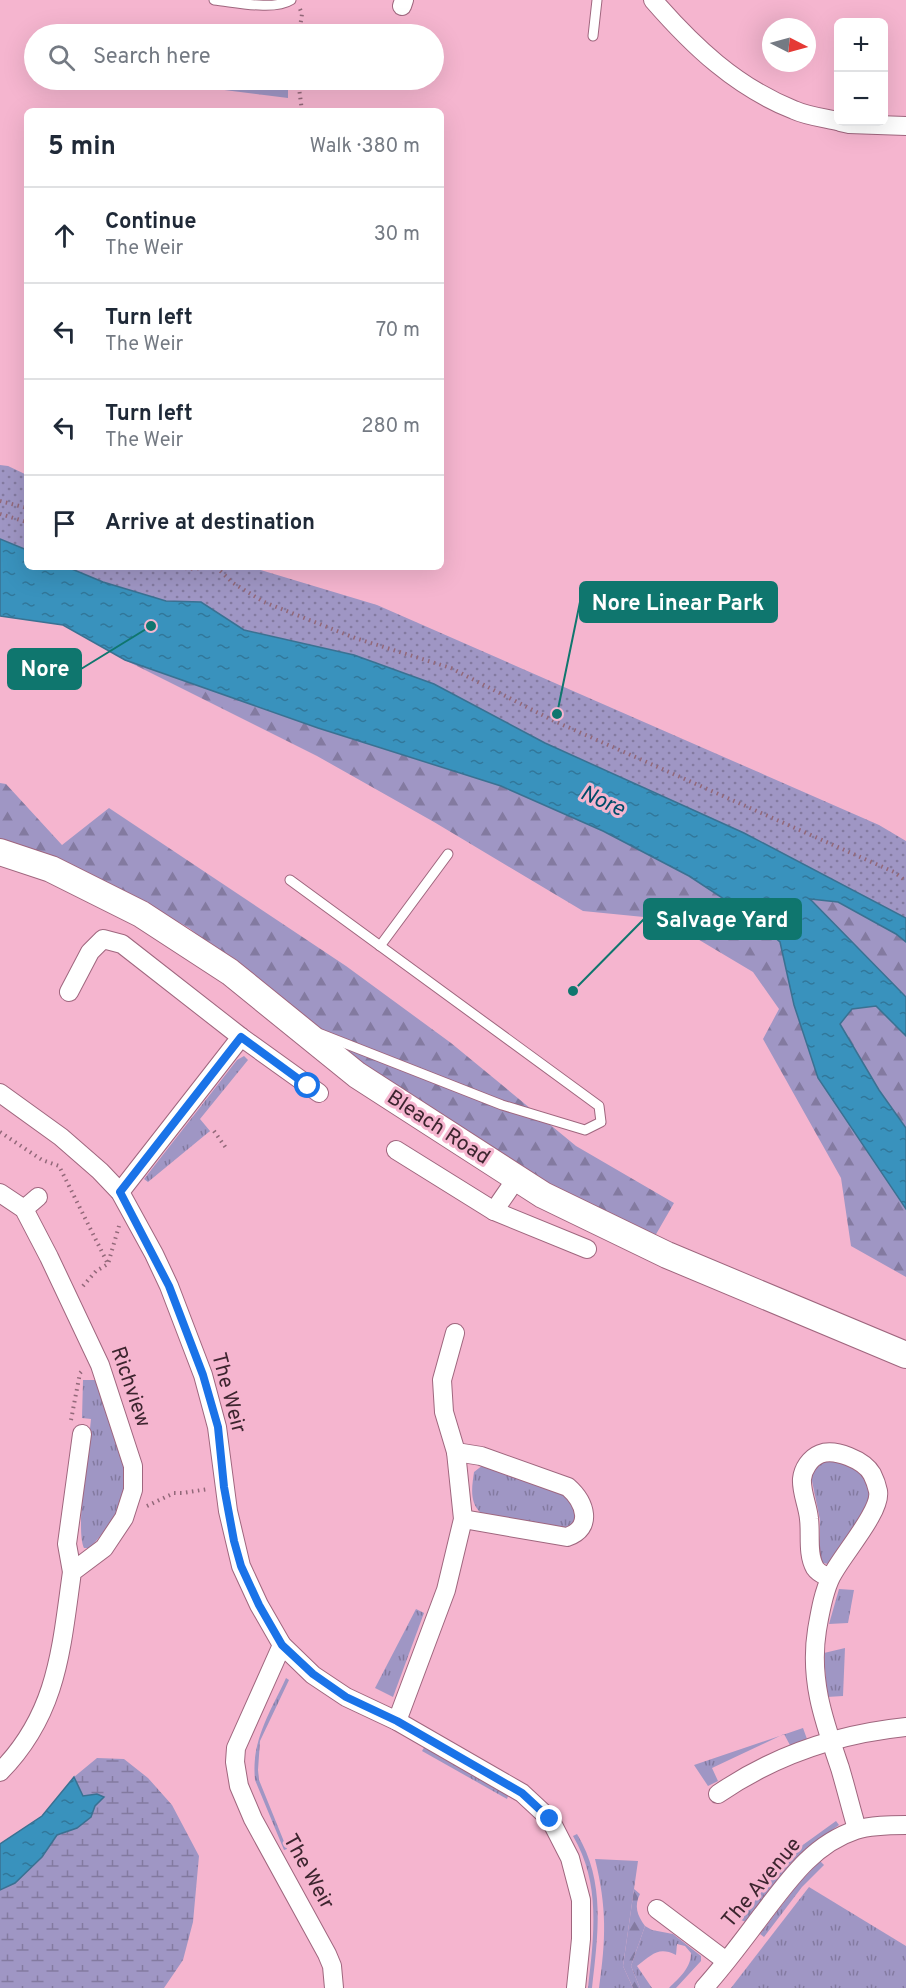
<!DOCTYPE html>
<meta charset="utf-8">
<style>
body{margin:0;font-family:Overpass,sans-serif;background:#f6f6f7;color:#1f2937}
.controls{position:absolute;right:18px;top:18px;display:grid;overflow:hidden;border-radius:9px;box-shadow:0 6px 24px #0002}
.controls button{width:54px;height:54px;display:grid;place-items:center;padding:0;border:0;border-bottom:2px solid #e0e1e3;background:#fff;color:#1f2937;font:30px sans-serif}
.compass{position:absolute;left:762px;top:18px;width:54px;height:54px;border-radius:50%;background:#fff;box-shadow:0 6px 24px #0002;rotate:96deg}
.stop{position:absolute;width:18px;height:18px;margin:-14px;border:4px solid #1a73e8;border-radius:50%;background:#fff}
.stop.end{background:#1a73e8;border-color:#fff;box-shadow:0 2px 6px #0008}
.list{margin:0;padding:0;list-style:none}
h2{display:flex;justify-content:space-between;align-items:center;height:78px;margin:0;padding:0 24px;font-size:26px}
h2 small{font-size:20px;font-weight:400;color:#747a83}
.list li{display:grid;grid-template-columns:39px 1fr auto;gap:18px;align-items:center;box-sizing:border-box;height:96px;padding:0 24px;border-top:2px solid #e0e1e3}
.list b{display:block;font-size:22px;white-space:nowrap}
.list p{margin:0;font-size:20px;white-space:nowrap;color:#747a83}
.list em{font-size:20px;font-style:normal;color:#747a83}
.icon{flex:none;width:33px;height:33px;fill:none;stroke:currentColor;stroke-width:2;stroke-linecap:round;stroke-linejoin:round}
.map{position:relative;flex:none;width:906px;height:1988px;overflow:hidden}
.search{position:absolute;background:#fff;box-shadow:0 6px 24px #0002;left:24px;top:24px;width:420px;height:66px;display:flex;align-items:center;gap:15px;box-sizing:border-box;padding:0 21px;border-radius:33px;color:#747a83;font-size:22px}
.panel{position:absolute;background:#fff;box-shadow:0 6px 24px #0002;left:24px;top:108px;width:420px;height:462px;border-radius:9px}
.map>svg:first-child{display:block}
.grass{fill:url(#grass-tufts)}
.forest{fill:url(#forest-firs)}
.wetland{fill:url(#wetland-marsh)}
.park{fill:url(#park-dots)}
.water{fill:url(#water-ripples);stroke:#3a7192;stroke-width:1.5}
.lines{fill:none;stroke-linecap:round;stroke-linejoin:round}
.lane-casing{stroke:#9f667e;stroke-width:11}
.street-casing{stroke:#9f667e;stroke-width:20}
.secondary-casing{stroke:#9f667e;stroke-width:28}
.path{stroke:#926879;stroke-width:4;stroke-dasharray:1.5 4.5;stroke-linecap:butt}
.lane{stroke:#fff;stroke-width:9}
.street{stroke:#fff;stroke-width:18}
.secondary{stroke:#fff;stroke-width:26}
.route{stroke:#1a73e8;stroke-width:8}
.labels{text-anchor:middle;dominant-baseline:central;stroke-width:6;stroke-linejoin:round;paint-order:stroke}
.street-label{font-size:21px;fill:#3d252f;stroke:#f5b5cf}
.water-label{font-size:22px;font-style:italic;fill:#004c69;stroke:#f5b5cf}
.leader{fill:none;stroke:#0f766e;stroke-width:2}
.callout-dot{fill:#0f766e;stroke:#f5b5cf;stroke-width:2}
.callout{fill:#0f766e;stroke:#0f766e;stroke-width:2}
.callout-label{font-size:22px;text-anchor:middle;font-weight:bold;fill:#fff}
</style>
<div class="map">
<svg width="906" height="1988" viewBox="0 0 906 1988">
<defs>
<pattern id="grass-tufts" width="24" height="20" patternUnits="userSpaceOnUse" patternTransform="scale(1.5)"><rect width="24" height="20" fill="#9f96c4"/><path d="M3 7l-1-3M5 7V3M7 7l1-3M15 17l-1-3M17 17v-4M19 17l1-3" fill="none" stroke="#837aa0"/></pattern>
<pattern id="forest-firs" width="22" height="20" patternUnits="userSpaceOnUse" patternTransform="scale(1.5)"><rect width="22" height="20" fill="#9f96c4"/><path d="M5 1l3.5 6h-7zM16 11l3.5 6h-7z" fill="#837aa0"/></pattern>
<pattern id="wetland-marsh" width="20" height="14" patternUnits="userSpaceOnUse" patternTransform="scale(1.5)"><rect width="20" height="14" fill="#9f96c4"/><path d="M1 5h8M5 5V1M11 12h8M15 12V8" fill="none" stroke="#837aa0"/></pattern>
<pattern id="park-dots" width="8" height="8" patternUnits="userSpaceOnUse" patternTransform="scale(1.5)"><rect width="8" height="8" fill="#9f96c4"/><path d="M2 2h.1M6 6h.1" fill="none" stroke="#837aa0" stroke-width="1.8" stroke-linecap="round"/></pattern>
<pattern id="water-ripples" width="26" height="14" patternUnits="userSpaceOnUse" patternTransform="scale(1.5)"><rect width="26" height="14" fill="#3992bd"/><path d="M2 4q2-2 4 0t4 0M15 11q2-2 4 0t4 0" fill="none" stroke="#31779a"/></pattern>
</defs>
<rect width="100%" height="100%" fill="#f5b5cf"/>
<g class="grass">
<path d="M145,80H288V98Z"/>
<path d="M244,1056L248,1060L200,1119L210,1131L148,1182L144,1179L237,1060Z"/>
<path d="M83,1380H98C104,1401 110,1422 117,1443C121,1456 126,1470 126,1484C125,1508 104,1532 90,1548H84C75,1530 89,1443 91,1419L82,1418Z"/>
<path d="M825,1461H841L866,1476L872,1492L868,1506L828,1564L823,1563L819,1554L820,1520L811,1476L817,1467Z"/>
<path d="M483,1465L565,1495L572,1499L579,1517L569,1531L481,1513C469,1502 472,1487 474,1472Z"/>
<path d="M839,1589L854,1590L848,1623L829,1624Z"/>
<path d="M416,1609L424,1613L393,1697L375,1688Z"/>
<path d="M845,1648L843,1696L827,1697L824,1653Z"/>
<path d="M286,1678L289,1680L260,1741L258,1770L259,1780L287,1849L284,1850L255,1780C251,1740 270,1713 286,1678Z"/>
<path d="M803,1728L807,1739L791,1747L784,1734L712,1768L718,1781L708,1786L694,1765Z"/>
<path d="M425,1746L509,1793L507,1799L422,1751Z"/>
<path d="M836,1821L839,1825L806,1849L790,1864L746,1922L741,1920L783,1863L800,1847Z"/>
<path d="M577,1834C606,1881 598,1936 592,1988H588C594,1936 601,1883 573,1836Z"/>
<path d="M595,1859L638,1861L623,1966L633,1988H599C606,1939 607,1908 595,1859Z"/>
<path d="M820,1861L824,1865L802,1887L764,1937L760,1934L798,1884Z"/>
<path d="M809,1887L906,1946V1988H731Z"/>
<path d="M645,1926L652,1930L673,1934L701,1956V1961L676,1988H669C679,1978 691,1968 691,1953L685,1946L677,1944L676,1955C658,1946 652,1955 637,1966L652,1988H640L631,1966Z"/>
</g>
<g class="forest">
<path d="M125,660L318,728L501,786L603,831L689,876L747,914L780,942L794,1005L906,1209V1277L851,1246L841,1178L763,1039L779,1009L753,972L664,919L583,911L434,822L317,756Z"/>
<path d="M0,783L6,784L62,845L109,808L346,966L451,1043L576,1146L674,1203L655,1236L526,1175L365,1070L189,928L99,878L33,851L0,842Z"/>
<path d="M809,899L838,902L896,934L906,942V997Z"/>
<path d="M876,1006L906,1036V1128L879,1090L840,1024L852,1009Z"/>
<path d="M634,1889L640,1894C634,1906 637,1915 645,1926L631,1966L640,1988H633L623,1966Z"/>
</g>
<path class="wetland" d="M97,1758L124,1759L148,1778L172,1805L199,1856L193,1922L183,1960L164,1988H0V1844L42,1816L74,1777Z"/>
<g class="park">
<path d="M0,465L8,466L27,475V550L0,539Z"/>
<path d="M67,567H251L377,605L879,825L906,841V918L744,833L545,743L434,684L354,655L244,630L201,602L166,601L103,582Z"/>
</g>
<g class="water">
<path d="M0,539L27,550V567H67L103,582L166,601L201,602L244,630L354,655L434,684L545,743L744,833L906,918V942L896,934L838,902L810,899L906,997V1036L876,1006L852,1009L840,1024L879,1090L906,1128V1209L818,1078L794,1005L780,942L747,914L689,876L603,831L501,786L318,728L125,660L63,625L0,616Z"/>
<path d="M74,1777L83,1796L97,1794L104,1797L95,1806L91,1817L77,1828L57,1835L42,1857L15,1883L0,1890V1844L42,1816Z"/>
</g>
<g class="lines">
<g class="lane-casing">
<g id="lane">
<path d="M214,0C235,2 274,11 291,0"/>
<path d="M593,36L597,0"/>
<path d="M290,880L599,1106L601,1122L585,1130L502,1105L321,1034"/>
<path d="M380,946L448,854"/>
</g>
</g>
<g class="street-casing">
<g id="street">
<path d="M653,0C693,46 736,87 794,110C807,116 824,118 838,121"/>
<path d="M402,6L404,0"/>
<path d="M840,122L849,124L906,126"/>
<path d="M69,992L90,952L103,939L122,944L241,1037L319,1093"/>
<path d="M0,1093L61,1137L100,1171L120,1192L154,1254L169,1286L203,1375L217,1427L228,1511L241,1566L259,1605L282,1645L313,1675L346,1697L397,1721L522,1793L550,1819L570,1858L581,1900V1939L576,1988"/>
<path d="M396,1150L494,1211L587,1249"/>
<path d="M120,1192L241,1037"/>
<path d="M0,1193L24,1209L49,1257L100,1365L133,1466V1490L124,1518L104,1548L72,1572C61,1649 58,1713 0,1772"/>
<path d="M24,1209L38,1197"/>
<path d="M494,1211L516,1179"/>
<path d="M456,1452L481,1456L568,1487C585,1502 594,1528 567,1537L463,1519"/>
<path d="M72,1572L67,1544L82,1434"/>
<path d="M830,1578C825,1575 819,1574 815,1568C807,1554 811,1534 809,1519C808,1506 801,1492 802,1479C803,1469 810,1458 820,1454C835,1448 864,1460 872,1474C874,1478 877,1486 878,1491C882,1511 841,1556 831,1577C823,1593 820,1613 817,1630C809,1680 824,1721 840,1768C846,1788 851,1809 857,1829"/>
<path d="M282,1645L236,1748L235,1762L239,1786L253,1819L327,1954L332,1966L334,1988"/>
<path d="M397,1721L446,1590L463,1519L456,1452L444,1412L442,1380L455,1333"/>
<path d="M718,1794C775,1755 837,1734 906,1727"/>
<path d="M657,1909L726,1961"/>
<path d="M704,1988C725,1965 743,1940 762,1915C788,1881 813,1844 856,1830C871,1825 890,1825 906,1825"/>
</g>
</g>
<g class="secondary-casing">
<path id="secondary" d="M0,852L51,869L141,914L230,972L357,1075L543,1195L667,1255L906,1355"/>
</g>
<g class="path">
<path d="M299,34L302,14L300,9"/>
<path d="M298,80L302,111"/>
<path d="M0,501L27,508"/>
<path d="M0,514L27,522"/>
<path d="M173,567L195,569L204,567"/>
<path d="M216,567L233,583L264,602L355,638L451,668L552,720L894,872L906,881"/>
<path d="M214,1131L226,1148"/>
<path d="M0,1132L42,1160L59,1166L108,1264"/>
<path d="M83,1286L96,1271L108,1264L119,1226"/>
<path d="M71,1420L80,1373L83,1370"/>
<path d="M147,1506L174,1493H183L208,1489"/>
</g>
<use href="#lane" class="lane"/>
<use href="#street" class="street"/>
<use href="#secondary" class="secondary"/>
</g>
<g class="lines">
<path class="route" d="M308,1086L241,1037L120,1192L169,1286L203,1375L218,1427L224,1487L234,1541L241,1566L259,1605L282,1645L313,1674L346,1697L397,1721L522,1793L550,1819"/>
</g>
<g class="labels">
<g class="street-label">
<text transform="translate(438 1128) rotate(33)">Bleach Road</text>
<text transform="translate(130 1387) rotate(71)">Richview</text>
<text transform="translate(228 1393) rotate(75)">The Weir</text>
<text transform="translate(308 1872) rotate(61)">The Weir</text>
<text transform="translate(762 1883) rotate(-50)">The Avenue</text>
</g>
<g class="water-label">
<text transform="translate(602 802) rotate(24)">Nore</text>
</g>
</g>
<path class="leader" d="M557 714L580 602M151 626L81 669M573 991L644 919"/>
<g class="callout-dot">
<circle cx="557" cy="714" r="6"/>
<circle cx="151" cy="626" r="6"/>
<circle cx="573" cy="991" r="6"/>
</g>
<g class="callout">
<rect x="580" y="582" width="197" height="40" rx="6"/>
<rect x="8" y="649" width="73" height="40" rx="6"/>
<rect x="644" y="899" width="157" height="40" rx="6"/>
</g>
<g class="callout-label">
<text x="678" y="610">Nore Linear Park</text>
<text x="45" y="676">Nore</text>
<text x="722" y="927">Salvage Yard</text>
</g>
</svg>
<div class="controls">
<button>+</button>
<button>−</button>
</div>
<svg class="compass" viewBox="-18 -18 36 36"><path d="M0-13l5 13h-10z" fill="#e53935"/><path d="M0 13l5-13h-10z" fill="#747a83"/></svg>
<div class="stop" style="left:308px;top:1086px"></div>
<div class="stop end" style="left:550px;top:1819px"></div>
<div class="search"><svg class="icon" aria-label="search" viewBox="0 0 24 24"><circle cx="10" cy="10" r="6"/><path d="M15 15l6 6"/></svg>Search here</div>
<section class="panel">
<h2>5 min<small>Walk · 380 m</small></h2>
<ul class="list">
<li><svg class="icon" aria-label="ahead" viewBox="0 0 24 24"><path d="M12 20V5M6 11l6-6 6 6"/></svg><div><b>Continue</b><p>The Weir</p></div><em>30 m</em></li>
<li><svg class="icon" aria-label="left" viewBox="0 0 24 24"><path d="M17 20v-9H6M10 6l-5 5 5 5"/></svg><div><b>Turn left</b><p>The Weir</p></div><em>70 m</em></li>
<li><svg class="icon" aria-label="left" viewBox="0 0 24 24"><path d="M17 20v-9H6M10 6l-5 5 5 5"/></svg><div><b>Turn left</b><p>The Weir</p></div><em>280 m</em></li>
<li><svg class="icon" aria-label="arrive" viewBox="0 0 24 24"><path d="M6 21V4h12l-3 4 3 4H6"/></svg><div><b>Arrive at destination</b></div></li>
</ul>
</section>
</div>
